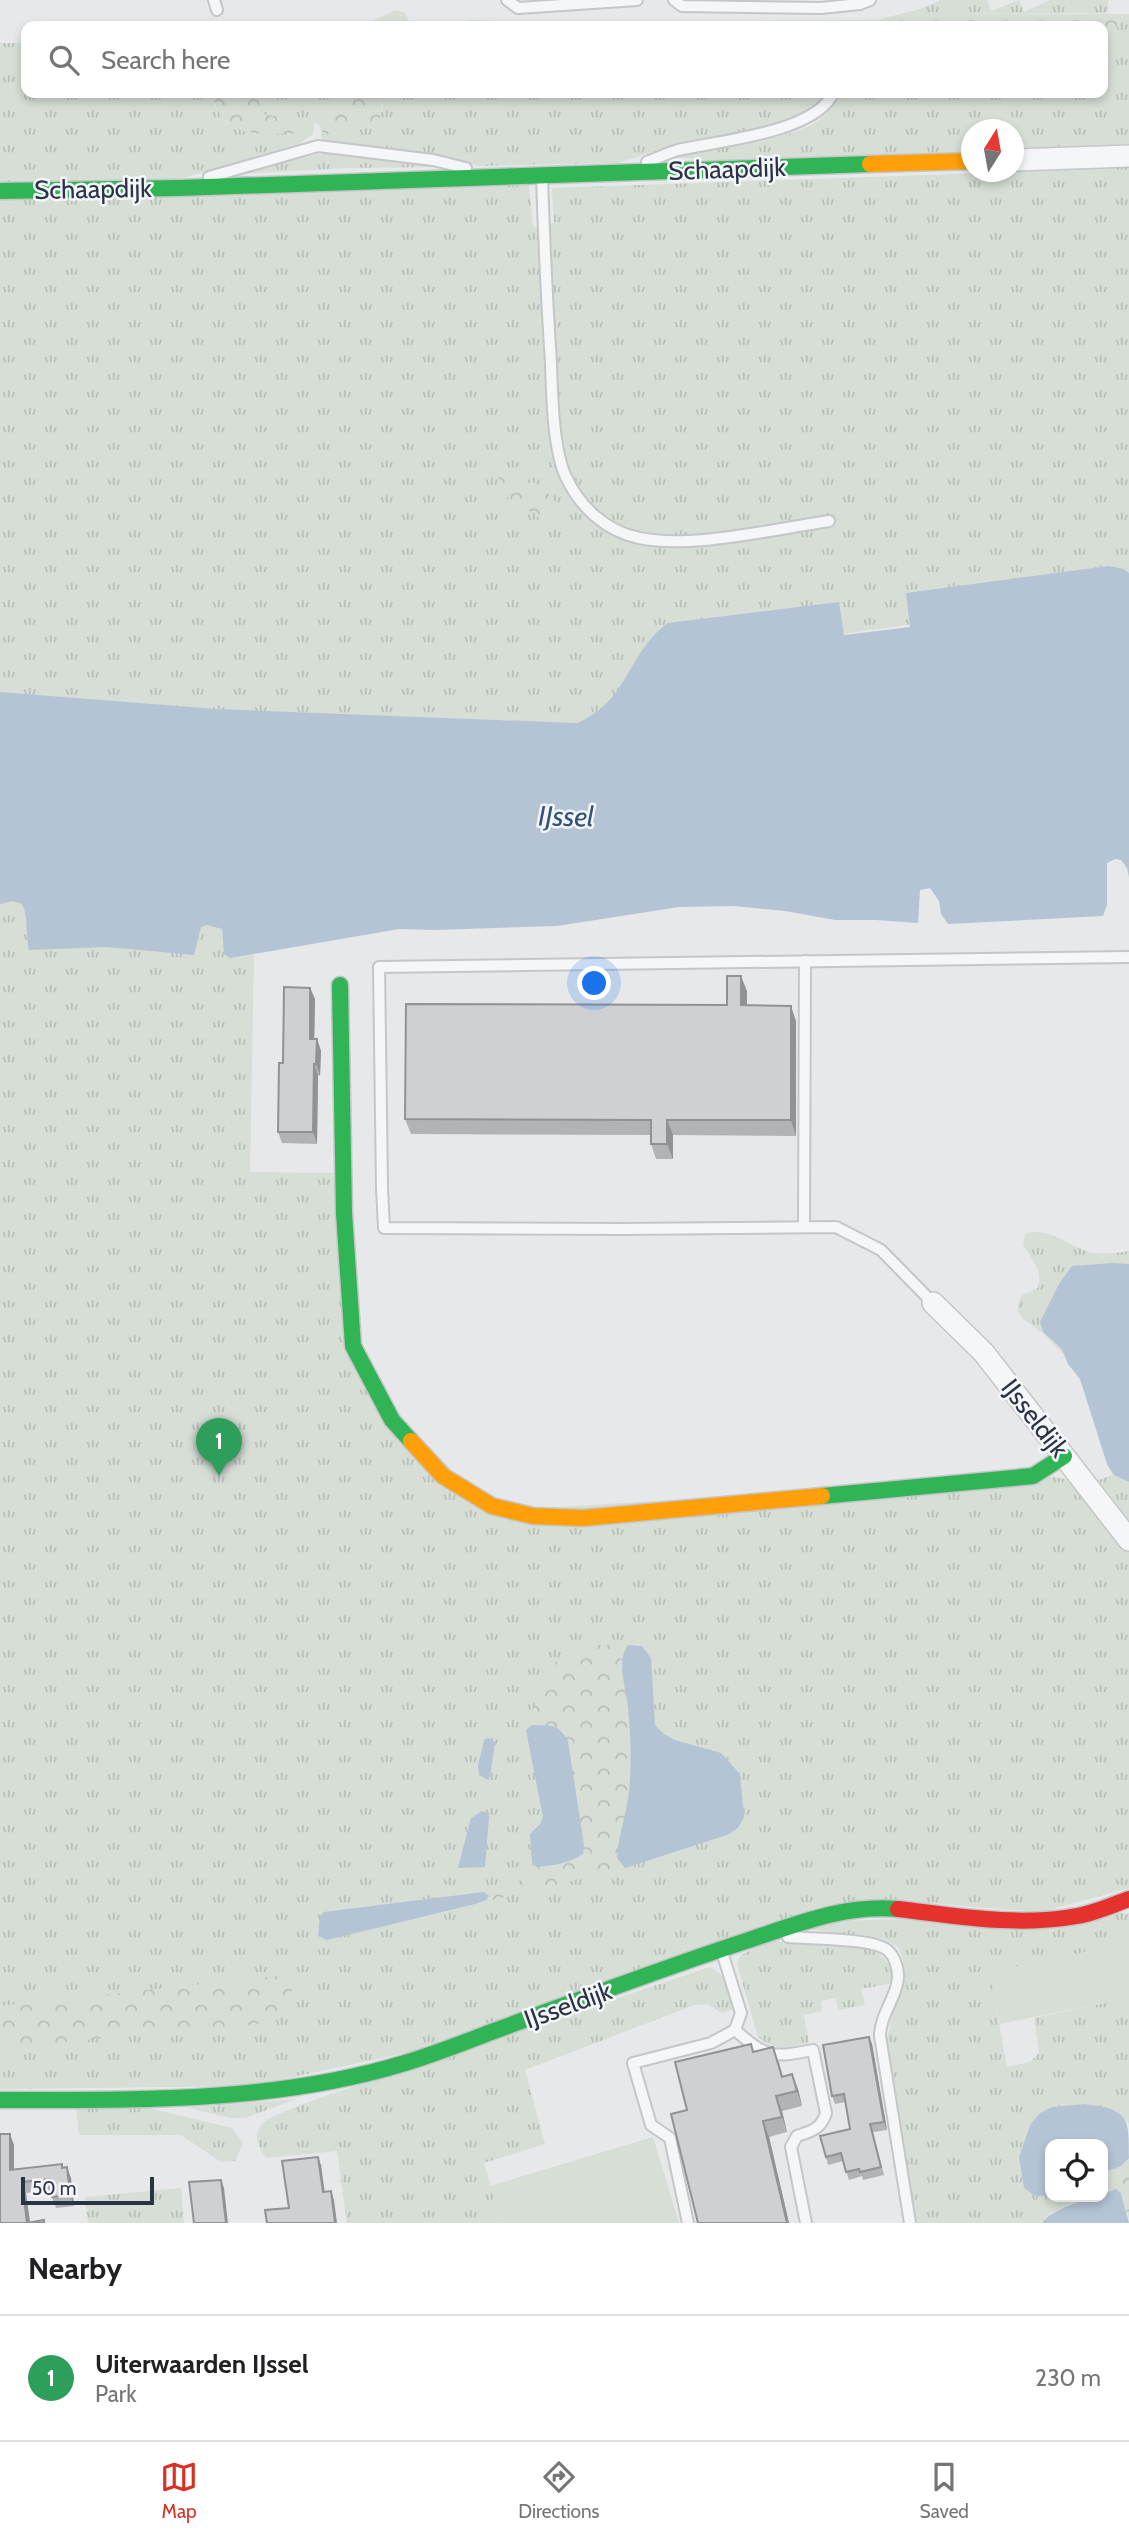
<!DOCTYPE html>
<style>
body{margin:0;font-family:Cabin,sans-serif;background:#f6f6f6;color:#202124}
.controls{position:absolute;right:21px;bottom:21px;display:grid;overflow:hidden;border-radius:14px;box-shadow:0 4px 10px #0003}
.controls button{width:63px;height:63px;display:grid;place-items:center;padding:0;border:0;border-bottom:2px solid #e0e0e0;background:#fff;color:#202124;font:35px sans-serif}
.compass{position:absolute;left:961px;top:119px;width:63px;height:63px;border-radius:50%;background:#fff;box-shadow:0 4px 10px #0003;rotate:11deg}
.scale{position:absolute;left:21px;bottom:18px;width:133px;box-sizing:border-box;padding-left:7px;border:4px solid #2b3445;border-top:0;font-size:19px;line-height:24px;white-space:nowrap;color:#2b3445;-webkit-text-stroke:5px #f4f6f9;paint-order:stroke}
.you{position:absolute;left:595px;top:984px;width:24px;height:24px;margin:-18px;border:5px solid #fff;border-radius:50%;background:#1a73e8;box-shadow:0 0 0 10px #1a73e833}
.badge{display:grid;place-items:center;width:46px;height:46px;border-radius:50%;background:#d93025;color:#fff;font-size:23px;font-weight:700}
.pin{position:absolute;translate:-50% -58px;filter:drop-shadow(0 2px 4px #0008)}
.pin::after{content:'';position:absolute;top:37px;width:24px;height:21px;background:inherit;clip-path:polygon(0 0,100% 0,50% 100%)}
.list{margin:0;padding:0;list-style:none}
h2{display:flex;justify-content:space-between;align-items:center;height:91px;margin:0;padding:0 28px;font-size:30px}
h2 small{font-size:23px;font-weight:400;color:#757577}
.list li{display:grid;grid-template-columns:46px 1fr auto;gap:21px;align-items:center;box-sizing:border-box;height:126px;padding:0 28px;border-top:2px solid #e0e0e0}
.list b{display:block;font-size:26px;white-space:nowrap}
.list p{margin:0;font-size:23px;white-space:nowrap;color:#757577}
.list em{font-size:23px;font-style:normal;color:#757577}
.icon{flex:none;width:38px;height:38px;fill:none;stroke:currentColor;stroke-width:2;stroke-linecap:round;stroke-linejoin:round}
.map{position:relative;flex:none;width:1129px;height:2223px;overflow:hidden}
.search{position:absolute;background:#fff;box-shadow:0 4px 10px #0003;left:21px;right:21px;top:21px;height:77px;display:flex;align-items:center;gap:18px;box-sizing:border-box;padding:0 24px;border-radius:14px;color:#757577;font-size:26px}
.sheet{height:217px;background:#fff}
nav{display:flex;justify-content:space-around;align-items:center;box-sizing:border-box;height:98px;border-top:2px solid #e0e0e0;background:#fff;font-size:19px;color:#757577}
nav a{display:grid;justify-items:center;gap:4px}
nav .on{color:#d93025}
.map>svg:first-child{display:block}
.grass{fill:url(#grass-tufts)}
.forest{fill:url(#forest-crowns)}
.pitch{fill:#d6ded6}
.water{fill:#b4c4d5}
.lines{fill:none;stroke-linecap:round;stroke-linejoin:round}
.lane-casing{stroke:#c4c6c8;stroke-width:14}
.street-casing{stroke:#c4c6c8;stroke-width:24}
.fast-casing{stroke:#c4c6c8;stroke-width:19}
.slow-casing{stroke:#c4c6c8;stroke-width:19}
.jam-casing{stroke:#c4c6c8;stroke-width:19}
.lane{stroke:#f5f6f7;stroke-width:10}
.street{stroke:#f5f6f7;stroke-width:21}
.fast{stroke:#30b455;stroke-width:16}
.slow{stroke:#ff9f0a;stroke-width:16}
.jam{stroke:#e5322d;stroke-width:16}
.wall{fill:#b1b3b5}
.shaded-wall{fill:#909294}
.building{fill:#ced0d3;stroke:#909294;stroke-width:2}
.labels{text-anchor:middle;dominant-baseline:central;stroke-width:5;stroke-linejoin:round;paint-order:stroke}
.street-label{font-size:26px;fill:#2b3445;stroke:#f4f6f9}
.water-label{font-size:28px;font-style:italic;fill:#34527a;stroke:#f4f6f9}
</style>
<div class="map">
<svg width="1129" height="2223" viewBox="0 0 1129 2223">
<defs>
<pattern id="grass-tufts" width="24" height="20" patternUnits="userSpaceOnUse" patternTransform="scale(1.75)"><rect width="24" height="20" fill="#d6ded6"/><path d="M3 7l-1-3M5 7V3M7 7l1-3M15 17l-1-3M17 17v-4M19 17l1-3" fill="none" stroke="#b8bfb9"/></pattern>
<pattern id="forest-crowns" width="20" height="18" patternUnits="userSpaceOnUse" patternTransform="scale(1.75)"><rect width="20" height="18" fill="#d6ded6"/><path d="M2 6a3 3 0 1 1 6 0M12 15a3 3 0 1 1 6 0" fill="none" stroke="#b8bfb9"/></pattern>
</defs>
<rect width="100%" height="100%" fill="#e6e8ea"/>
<g class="grass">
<path d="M941,0H987L991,11L1019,0L1024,12L1050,0H1108V13H914L899,21L895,26H647L651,22L877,20L920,9Z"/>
<path d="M396,10L405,13L411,26H361Z"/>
<path d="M1124,14H1129V150L1014,153V130H972L971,154L718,161L670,157C709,147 797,142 824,116C831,110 835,102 838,93H1103V48L1109,44Z"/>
<path d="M471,20L490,21L505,26H450Z"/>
<path d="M0,43H26V93H213L215,106L227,124L304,121L262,115L258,96L262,93H348L349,95L337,99L324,120L323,134L375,127L383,107L377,93H826L812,108L780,124L682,143L618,163L479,166L435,155L322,141L320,125L314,123L313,134L292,149L178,179L0,184Z"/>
<path d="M333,151L449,167L348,168L222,175Z"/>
<path d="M1129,165V573L1124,569L914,624L636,663C618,690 608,711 577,723L216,710L0,692V198L529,185L533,227L554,223L552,188L1014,172V168Z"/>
<path d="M0,897L212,925L222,929L223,944L228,948L254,954L250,1172L340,1173L359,1374L491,1511L1053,1477L1072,1480L1078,1487L1113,1475L1107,1464L1087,1397L1074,1365L1043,1333L1024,1320L1018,1312V1304L1022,1295L1038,1288C1043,1271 1032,1259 1023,1245L1025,1234C1045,1225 1070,1247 1089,1252C1102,1255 1116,1253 1129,1251V1888L1041,1912L890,1900L406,2053L251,2086L0,2089Z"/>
<path d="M1129,1913V1943L990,1972L1007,2067L1030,2062L1039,2053L1034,2018L1129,1998V2124L1117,2111L1085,2104L1052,2107L1040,2113L1030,2125L1019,2157L1024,2188L1035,2196L1042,2223H915L887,2040L892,2014L904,1978L903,1958L898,1947L886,1940L809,1929L835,1921Z"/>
<path d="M771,1941L867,1948C884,1955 896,1965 890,1984L861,1989L865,2005L838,2010L836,1998L821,2001L822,2011L804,2015L809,2043C789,2047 775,2052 758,2037L737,1964L741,1955Z"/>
<path d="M710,1967L725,1978L735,2009L722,2013L707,2004L694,2005L525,2070L545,2144L484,2163L501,2223H347L337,2151L267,2158C259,2149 252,2136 261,2125C272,2112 351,2088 370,2081C483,2043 597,2005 710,1967Z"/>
<path d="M296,2099L245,2118H231L188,2108Z"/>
<path d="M76,2108H149L232,2128L243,2143L235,2161L221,2162L181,2135H79Z"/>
<path d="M181,2188L184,2223H88L85,2197Z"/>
</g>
<g class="forest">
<path d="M914,13H919L1124,14L1109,44L1103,48V26H895L898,21Z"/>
<path d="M213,93H262L258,96L262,114L304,121L306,133C269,133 219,143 213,93Z"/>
<path d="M348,93H377C383,106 384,114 375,127L322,134L324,120L337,99L349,95Z"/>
<path d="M505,468L542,487L563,510L561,523H544L534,512L509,508L507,492L498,480L499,473Z"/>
<path d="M584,1645H628C616,1661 626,1688 628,1707C631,1738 632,1769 628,1799C625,1819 618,1838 617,1858L625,1868L475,1904L486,1900L488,1894L485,1892C503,1887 528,1885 532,1863L536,1867L576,1859L532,1725L526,1730L544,1678L554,1663Z"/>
<path d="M278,1976L293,1984L290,2006L286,2014L266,2023L0,2048V2006Z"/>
<path d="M1129,2158V2219L1121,2193L1103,2194V2173L1121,2166Z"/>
<path d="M1050,2195V2197H1097C1079,2203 1052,2206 1042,2223L1035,2196Z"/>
</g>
<g class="pitch">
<path d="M1129,1943V1998L1000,2024L989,1972Z"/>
<path d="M653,2137L679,2223H501L490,2186Z"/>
</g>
<g class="water">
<path d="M1109,566L1124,569L1129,573V877L1127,868L1121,860L1115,859L1107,863V905L1103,916L948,924L941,914L939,901L930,888L920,890L918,923L876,920H835L785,911L734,906L679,907L557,926L436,930L399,929L230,958L224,954L222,929L207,925L201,927L194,955L106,947L29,950C25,935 29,917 22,904L12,901L0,904V692L216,709L577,723C629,702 627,652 668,623L839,602L844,635L910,627L906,593Z"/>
<path d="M1113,1263L1129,1264V1482L1114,1475L1107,1464L1080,1379L1068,1364L1062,1349L1043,1332L1040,1322L1059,1284L1072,1266Z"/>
<path d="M628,1645L642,1646L651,1658L655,1725L664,1734L675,1740L721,1753L740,1774L744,1817L738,1828L727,1835L625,1868L617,1858C618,1838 625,1819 628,1799C632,1769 631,1738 628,1707C626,1688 616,1661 628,1645Z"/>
<path d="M532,1725C551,1726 557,1722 568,1741L584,1845L583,1854C571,1863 551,1866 536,1867L532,1863L530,1834L540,1824L543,1817L526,1730Z"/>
<path d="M488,1738L495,1742L490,1777L486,1779L479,1775L478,1766L484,1740Z"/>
<path d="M482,1811L488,1813L489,1817L485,1867L458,1868L471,1818Z"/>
<path d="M484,1892L489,1896L486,1900L475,1904L327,1940L318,1936L320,1916L324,1912Z"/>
<path d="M1085,2104C1129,2110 1129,2116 1129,2158L1121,2166L1103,2173V2144H1050V2195L1035,2196L1024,2188L1019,2157L1030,2125L1040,2113L1052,2107Z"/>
<path d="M1116,2189L1121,2193L1129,2223H1042C1050,2210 1088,2197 1103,2197V2194Z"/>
</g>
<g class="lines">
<g class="lane-casing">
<g id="lane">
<path d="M214,0L217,10"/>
<path d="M507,0L518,8L637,0"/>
<path d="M674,0L682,6L821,8L860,4L870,0"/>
<path d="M647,162C657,158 668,153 678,150C718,141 809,133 831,97"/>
<path d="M209,177L318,146L433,160L466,168"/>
<path d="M542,177C544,240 547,302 551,364C552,394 553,447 565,475C579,506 605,531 639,538C691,549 775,529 829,521"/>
<path d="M804,1226L805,961"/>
<path d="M933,1303L881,1250L836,1227L622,1229L384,1228L382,1188L379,967L1129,957"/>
<path d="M788,1937C811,1939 868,1938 886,1949C896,1956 900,1973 897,1984C893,2002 880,2017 880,2036L910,2223"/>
<path d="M735,2030C767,2058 772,2058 813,2050L826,2113C821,2129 812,2131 797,2136L791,2147L806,2223"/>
<path d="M688,2223L670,2138L651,2125L633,2063L711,2043L735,2030L741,2013L722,1952"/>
</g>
</g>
<g class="street-casing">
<g id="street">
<path d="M1014,160L1129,156"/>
<path d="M933,1303L984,1353L1129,1540"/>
</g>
</g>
<g class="fast-casing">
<g id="fast">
<path d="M0,191L179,188L870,164"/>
<path d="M340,985L344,1213L353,1346L392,1420L411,1441"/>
<path d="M822,1496L1033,1476L1064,1456"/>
<path d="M0,2100C136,2100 274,2103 405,2063C435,2054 465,2042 494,2031C579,2000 663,1968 749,1940C797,1924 846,1904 898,1909"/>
</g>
</g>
<g class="slow-casing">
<g id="slow">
<path d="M870,164L972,161"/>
<path d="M411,1441L443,1476L492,1506L533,1516L583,1518L822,1496"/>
</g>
</g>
<g class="jam-casing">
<path id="jam" d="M898,1909C957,1916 1018,1927 1077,1916C1095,1913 1112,1905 1129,1899"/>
</g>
<use href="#lane" class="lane"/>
<use href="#street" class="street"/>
<use href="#fast" class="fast"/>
<use href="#slow" class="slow"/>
<use href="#jam" class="jam"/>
</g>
<g class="wall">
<path d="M310,988L315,999L314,1039H317L321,1051L320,1076L318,1075L317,1144L282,1143L278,1132Z"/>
<path d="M747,991V1005L796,1021V1136L673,1135V1159H656L651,1144V1135L411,1134L405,1119L727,1005Z"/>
<path d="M869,2037L872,2044L887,2130L873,2132L884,2175L863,2180L862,2176L849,2180L843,2161L828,2165L826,2157L850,2129L846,2102L835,2104L832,2096Z"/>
<path d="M754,2052L779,2062L783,2077L798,2089L802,2106L782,2111L787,2132L769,2137L789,2223H698L687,2110Z"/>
<path d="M14,2145V2170L62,2164L63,2168L71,2178L74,2206L56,2208L52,2197L51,2190L26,2193L30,2222L0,2223Z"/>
</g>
<g class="shaded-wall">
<path d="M741,976L747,991V1021L741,1005Z"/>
<path d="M310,988L315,999L314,1051L310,1039Z"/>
<path d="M791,1006L796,1021V1136L791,1120Z"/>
<path d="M317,1039L321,1051L320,1076L316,1064Z"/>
<path d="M314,1064L318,1075L317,1144L313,1132Z"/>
<path d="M667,1120L673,1135V1159L667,1144Z"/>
<path d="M869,2037L872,2044L887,2130L884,2122Z"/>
<path d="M792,2074L798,2089L802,2106L797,2091Z"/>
<path d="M776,2096L782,2111L787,2132L782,2117Z"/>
<path d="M763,2121L769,2137L789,2223H787Z"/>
<path d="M10,2134L14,2145V2181L10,2170Z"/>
<path d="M318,2157L321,2165L326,2201L323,2192Z"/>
<path d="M67,2167L71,2178L74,2206L70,2195Z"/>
<path d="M221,2180L224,2188L228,2223H226Z"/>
<path d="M22,2182L26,2193L30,2223H27Z"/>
<path d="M331,2191L334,2200L337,2223H335Z"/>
</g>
<g class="building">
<path d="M727,976H741V1005L791,1006V1120H667V1144H651V1120L405,1119L406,1004L727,1005Z"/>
<path d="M284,987L310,988V1039H317L316,1064H314L313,1132H278L279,1063H283Z"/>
<path d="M869,2037L884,2122L870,2124L881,2167L860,2172L859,2169L846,2172L841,2153L826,2157L820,2136L850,2129L844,2094L832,2096L823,2045Z"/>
<path d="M751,2044L753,2052L773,2047L782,2077L792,2074L797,2091L776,2096L782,2117L763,2121L787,2223H698L671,2114L687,2110L675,2062Z"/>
<path d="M0,2134H10V2170L62,2164V2168L67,2167L70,2195L52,2197L50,2179L22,2182L27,2223L44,2220V2223H0Z"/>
<path d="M318,2157L323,2192L331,2191L335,2223H267L265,2210L289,2208L282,2161Z"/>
<path d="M221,2180L226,2223H194L189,2182Z"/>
</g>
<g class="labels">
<g class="street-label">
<text transform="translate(727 169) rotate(-2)">Schaapdijk</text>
<text transform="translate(93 189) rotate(-1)">Schaapdijk</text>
<text transform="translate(1035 1418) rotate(52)">IJsseldijk</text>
<text transform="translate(568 2005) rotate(-20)">IJsseldijk</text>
</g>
<g class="water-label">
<text transform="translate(566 816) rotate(1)">IJssel</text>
</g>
</g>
</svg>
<div class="controls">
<button><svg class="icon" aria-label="locate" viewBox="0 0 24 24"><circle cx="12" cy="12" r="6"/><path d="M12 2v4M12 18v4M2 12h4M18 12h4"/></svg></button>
</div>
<svg class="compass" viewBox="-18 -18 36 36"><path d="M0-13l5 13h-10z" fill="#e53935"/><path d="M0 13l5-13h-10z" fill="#757577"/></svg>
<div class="scale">50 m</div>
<div class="you"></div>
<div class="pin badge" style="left:219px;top:1476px;background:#2e9e5b">1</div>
<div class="search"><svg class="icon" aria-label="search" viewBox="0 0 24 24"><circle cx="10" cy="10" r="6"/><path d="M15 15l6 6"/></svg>Search here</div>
</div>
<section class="sheet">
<h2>Nearby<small></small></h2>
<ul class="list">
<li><span class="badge" style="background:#2e9e5b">1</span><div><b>Uiterwaarden IJssel</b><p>Park</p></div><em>230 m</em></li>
</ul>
</section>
<nav>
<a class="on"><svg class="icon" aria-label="map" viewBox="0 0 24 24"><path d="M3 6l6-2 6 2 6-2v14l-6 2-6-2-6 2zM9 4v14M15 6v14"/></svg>Map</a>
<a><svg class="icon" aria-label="directions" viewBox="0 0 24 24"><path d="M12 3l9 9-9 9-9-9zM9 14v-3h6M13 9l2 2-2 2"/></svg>Directions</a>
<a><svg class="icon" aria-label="saved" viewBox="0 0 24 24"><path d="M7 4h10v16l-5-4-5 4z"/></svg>Saved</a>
</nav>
